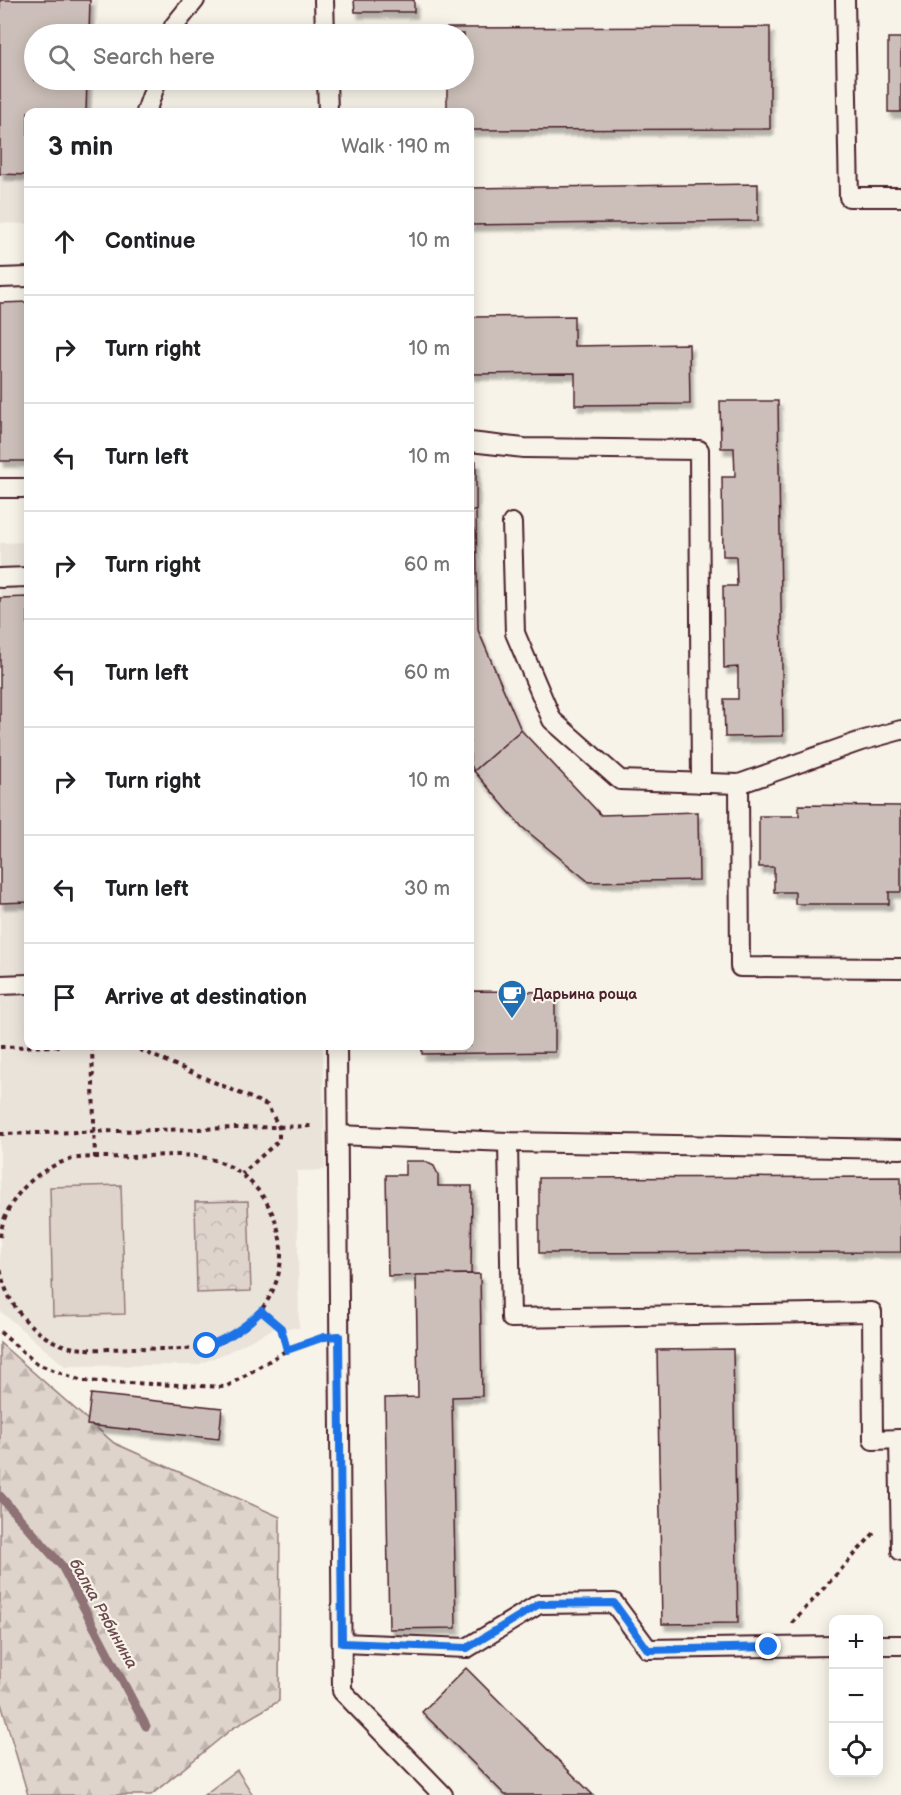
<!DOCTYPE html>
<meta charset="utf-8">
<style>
body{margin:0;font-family:"Balsamiq Sans",sans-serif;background:#f6f6f6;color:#202124}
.controls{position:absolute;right:18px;bottom:18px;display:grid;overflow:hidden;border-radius:12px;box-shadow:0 3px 15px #0003}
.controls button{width:54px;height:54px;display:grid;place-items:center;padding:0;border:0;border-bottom:2px solid #e0e0e0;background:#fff;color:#202124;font:30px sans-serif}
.stop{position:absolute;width:18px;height:18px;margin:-14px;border:4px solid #1a73e8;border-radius:50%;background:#fff}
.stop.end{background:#1a73e8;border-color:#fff;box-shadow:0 2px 6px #0008}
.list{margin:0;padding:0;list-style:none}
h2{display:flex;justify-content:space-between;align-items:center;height:78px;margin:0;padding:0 24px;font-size:26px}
h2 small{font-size:20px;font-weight:400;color:#757577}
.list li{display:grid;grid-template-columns:39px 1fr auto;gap:18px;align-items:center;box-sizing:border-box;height:108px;padding:0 24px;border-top:2px solid #e0e0e0}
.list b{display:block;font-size:22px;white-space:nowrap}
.list em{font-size:20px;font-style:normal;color:#757577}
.icon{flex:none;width:33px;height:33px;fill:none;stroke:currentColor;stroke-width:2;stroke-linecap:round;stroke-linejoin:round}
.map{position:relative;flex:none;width:901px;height:1795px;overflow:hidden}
.search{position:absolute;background:#fff;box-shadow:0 3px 15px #0003;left:24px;top:24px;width:450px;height:66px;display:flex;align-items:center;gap:15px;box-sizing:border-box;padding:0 21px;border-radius:33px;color:#757577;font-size:22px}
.panel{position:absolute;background:#fff;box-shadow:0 3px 15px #0003;left:24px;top:108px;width:450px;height:942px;border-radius:12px}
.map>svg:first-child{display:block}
.built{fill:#eae3da}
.grass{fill:#ded4cc;stroke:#947a7c;stroke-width:1.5}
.forest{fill:url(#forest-firs);stroke:#947a7c;stroke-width:1.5}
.park{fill:url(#park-crowns);stroke:#947a7c;stroke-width:1.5}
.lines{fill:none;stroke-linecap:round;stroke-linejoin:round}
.stream{stroke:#8e7275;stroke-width:9}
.building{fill:#ccbfb9;stroke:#4a1f2b;stroke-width:1.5;filter:url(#shadow)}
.service-casing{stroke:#4a1f2b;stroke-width:22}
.path{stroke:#4a1f2b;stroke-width:4;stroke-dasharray:4.5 4.5;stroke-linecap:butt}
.service{stroke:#f7f3e8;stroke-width:18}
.route{stroke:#1a73e8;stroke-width:8}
.labels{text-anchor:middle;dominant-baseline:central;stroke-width:4.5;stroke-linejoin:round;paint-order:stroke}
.poi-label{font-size:15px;font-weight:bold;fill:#4a1f2b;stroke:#f7f3e8;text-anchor:start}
.water-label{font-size:16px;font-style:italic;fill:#6c4950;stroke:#f7f3e8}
</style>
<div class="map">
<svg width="901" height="1795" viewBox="0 0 901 1795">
<defs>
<pattern id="forest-firs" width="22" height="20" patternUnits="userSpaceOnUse" patternTransform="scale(1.5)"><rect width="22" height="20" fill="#ded4cc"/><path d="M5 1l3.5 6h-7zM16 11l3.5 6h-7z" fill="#c0b6af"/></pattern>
<pattern id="park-crowns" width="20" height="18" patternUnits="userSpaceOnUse" patternTransform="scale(1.5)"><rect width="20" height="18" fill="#ded4cc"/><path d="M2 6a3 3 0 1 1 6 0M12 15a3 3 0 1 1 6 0" fill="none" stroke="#c0b6af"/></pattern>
<filter id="shadow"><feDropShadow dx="3.5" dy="6" stdDeviation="1.5" flood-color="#0004"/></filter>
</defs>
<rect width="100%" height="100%" fill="#f7f3e8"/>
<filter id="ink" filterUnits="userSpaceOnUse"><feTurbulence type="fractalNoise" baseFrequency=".0167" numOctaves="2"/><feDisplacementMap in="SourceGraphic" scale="12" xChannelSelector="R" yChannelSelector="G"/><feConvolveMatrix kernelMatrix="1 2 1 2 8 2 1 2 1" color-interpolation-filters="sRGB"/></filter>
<g filter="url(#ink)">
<g class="built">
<path d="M0,0H98L96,34H34V80H94L92,112H28V224L0,223Z"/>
<path d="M28,542V1046H323L325,1170L297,1171L299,1328H275L228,1352L197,1365L65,1366L0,1311V543Z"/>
</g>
<g class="grass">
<path d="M121,1185L125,1314L53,1316L50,1187Z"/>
<path d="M237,1770L253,1795H204Z"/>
</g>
<path class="forest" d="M0,1343L114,1443L280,1517L279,1701L233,1728L151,1795H28L0,1700Z"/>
<path class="park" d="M248,1201L251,1291L197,1293L195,1202Z"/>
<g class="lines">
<path class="stream" d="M0,1496L62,1566L146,1726"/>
</g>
<g class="building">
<path d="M0,0H90L89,34H34V80H87L86,112H28V175L0,174Z"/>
<path d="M354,0H414V12H355Z"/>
<path d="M770,27V129L470,130V112H447V80H464V34H447V28Z"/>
<rect x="888" y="38" width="13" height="74"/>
<path d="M758,184V221L470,225V188Z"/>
<path d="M28,302V461H0V303Z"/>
<path d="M574,316V346L689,344L690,404L575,405V373L470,374V317Z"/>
<path d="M720,401H778L783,736L725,737L724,699H738V667L724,668L723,586H737L736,556H723L722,477H735L734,448H721Z"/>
<rect x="470" y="461" width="6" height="50"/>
<path d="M470,511H476L478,630L521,730L474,771L470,763Z"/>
<path d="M28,597V902L0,903V598Z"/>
<path d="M521,730L601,815L698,812L699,880L589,882L522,827L474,771Z"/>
<path d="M799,805L901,806V892H889V904H795V892H774V867H759V816H799Z"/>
<path d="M470,991L555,992V1052L422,1054V1046H470Z"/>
<path d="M405,1161H424L434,1166L438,1175V1186H472L471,1274L388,1276L386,1175H405Z"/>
<path d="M901,1177V1252L539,1253V1178Z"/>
<path d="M480,1274L482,1396L452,1397L456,1628L389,1629L385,1398L418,1397L416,1275Z"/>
<path d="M733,1349L738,1623L662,1624L657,1350Z"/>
<path d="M91,1394L222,1408L219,1439L87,1425Z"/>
<path d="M466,1668L593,1795H505L422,1712Z"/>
</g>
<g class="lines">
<g class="service-casing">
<g id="service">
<path d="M324,0L325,34"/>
<path d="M845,0L849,197H901"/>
<path d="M171,34L174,26L195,0"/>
<path d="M327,80L328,112"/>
<path d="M146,112L157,80"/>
<path d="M0,278L28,277"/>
<path d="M470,442L524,448L699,450L701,783"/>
<path d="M0,488H28"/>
<path d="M512,523L515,633L552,720L620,780L739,784L861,741L901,730"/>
<path d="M0,578L28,577"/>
<path d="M739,784L740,967L901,968"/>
<path d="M0,985L28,984"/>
<path d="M337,1046L342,1691L443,1795"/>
<path d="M338,1135L508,1142L901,1149"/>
<path d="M508,1142L511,1318L872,1312L873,1440L901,1439"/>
<path d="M899,1439L901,1551"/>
<path d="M342,1643L467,1648L539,1604L614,1603L648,1649L834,1646"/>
<path d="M878,1645H901"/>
</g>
</g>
<g class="path">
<path d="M92,1046L95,1158"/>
<path d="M131,1046L267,1105L279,1127V1140L242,1174"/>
<path d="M0,1047L63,1046"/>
<path d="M0,1134L313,1126"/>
<path d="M0,1237C4,1201 35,1169 69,1160C85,1155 115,1158 132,1157C155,1156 178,1153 201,1157C245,1163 279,1205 281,1249C283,1293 250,1336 207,1346C185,1351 161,1349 139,1348C118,1348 95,1351 75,1348C36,1342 4,1304 0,1266"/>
<path d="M261,1311L281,1328L287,1350"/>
<path d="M0,1332L37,1364L82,1381L226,1387L287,1350L314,1340"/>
<path d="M792,1623L876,1531"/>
</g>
<use href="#service" class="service"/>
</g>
</g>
<g class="lines" filter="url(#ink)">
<path class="route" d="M207,1346C229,1338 244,1328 261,1311L281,1328L287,1350L324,1337L339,1336L342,1643L467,1648L539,1604L614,1603L648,1650L769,1647"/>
</g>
<defs>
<g id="cafe-pin" transform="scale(1.5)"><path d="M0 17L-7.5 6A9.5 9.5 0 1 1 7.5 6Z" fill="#1f6fb2" stroke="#f7f3e8"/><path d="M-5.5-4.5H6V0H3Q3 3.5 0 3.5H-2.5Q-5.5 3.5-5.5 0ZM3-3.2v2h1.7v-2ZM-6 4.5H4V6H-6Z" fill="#fff"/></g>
</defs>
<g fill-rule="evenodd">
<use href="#cafe-pin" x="512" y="994"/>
</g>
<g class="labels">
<g class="poi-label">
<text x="533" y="994">Дарьина роща</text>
</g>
<g class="water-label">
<text transform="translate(103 1614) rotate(61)">балка Рябинина</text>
</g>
</g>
</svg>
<div class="controls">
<button>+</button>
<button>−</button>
<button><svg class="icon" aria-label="locate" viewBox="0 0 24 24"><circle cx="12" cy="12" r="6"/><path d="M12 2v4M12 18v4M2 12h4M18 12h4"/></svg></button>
</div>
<div class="stop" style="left:207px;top:1346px"></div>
<div class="stop end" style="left:769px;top:1647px"></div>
<div class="search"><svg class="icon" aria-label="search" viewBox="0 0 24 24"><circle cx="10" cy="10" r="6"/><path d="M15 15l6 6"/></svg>Search here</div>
<section class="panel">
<h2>3 min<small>Walk · 190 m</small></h2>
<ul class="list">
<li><svg class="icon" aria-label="ahead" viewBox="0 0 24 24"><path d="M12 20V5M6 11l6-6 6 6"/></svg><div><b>Continue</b></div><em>10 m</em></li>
<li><svg class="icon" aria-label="right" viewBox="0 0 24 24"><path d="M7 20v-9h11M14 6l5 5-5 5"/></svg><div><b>Turn right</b></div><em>10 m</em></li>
<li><svg class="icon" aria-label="left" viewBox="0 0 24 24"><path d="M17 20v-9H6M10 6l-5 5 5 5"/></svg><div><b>Turn left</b></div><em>10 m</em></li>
<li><svg class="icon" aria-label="right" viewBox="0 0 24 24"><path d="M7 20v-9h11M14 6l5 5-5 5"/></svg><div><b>Turn right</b></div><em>60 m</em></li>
<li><svg class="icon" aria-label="left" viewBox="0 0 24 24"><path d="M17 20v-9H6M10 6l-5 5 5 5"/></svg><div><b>Turn left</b></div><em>60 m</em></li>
<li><svg class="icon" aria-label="right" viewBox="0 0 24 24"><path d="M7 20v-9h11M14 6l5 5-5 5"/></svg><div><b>Turn right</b></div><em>10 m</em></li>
<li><svg class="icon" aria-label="left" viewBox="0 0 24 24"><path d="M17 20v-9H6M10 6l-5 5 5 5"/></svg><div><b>Turn left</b></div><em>30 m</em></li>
<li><svg class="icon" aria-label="arrive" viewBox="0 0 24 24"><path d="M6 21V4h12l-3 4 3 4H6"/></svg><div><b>Arrive at destination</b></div></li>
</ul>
</section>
</div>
